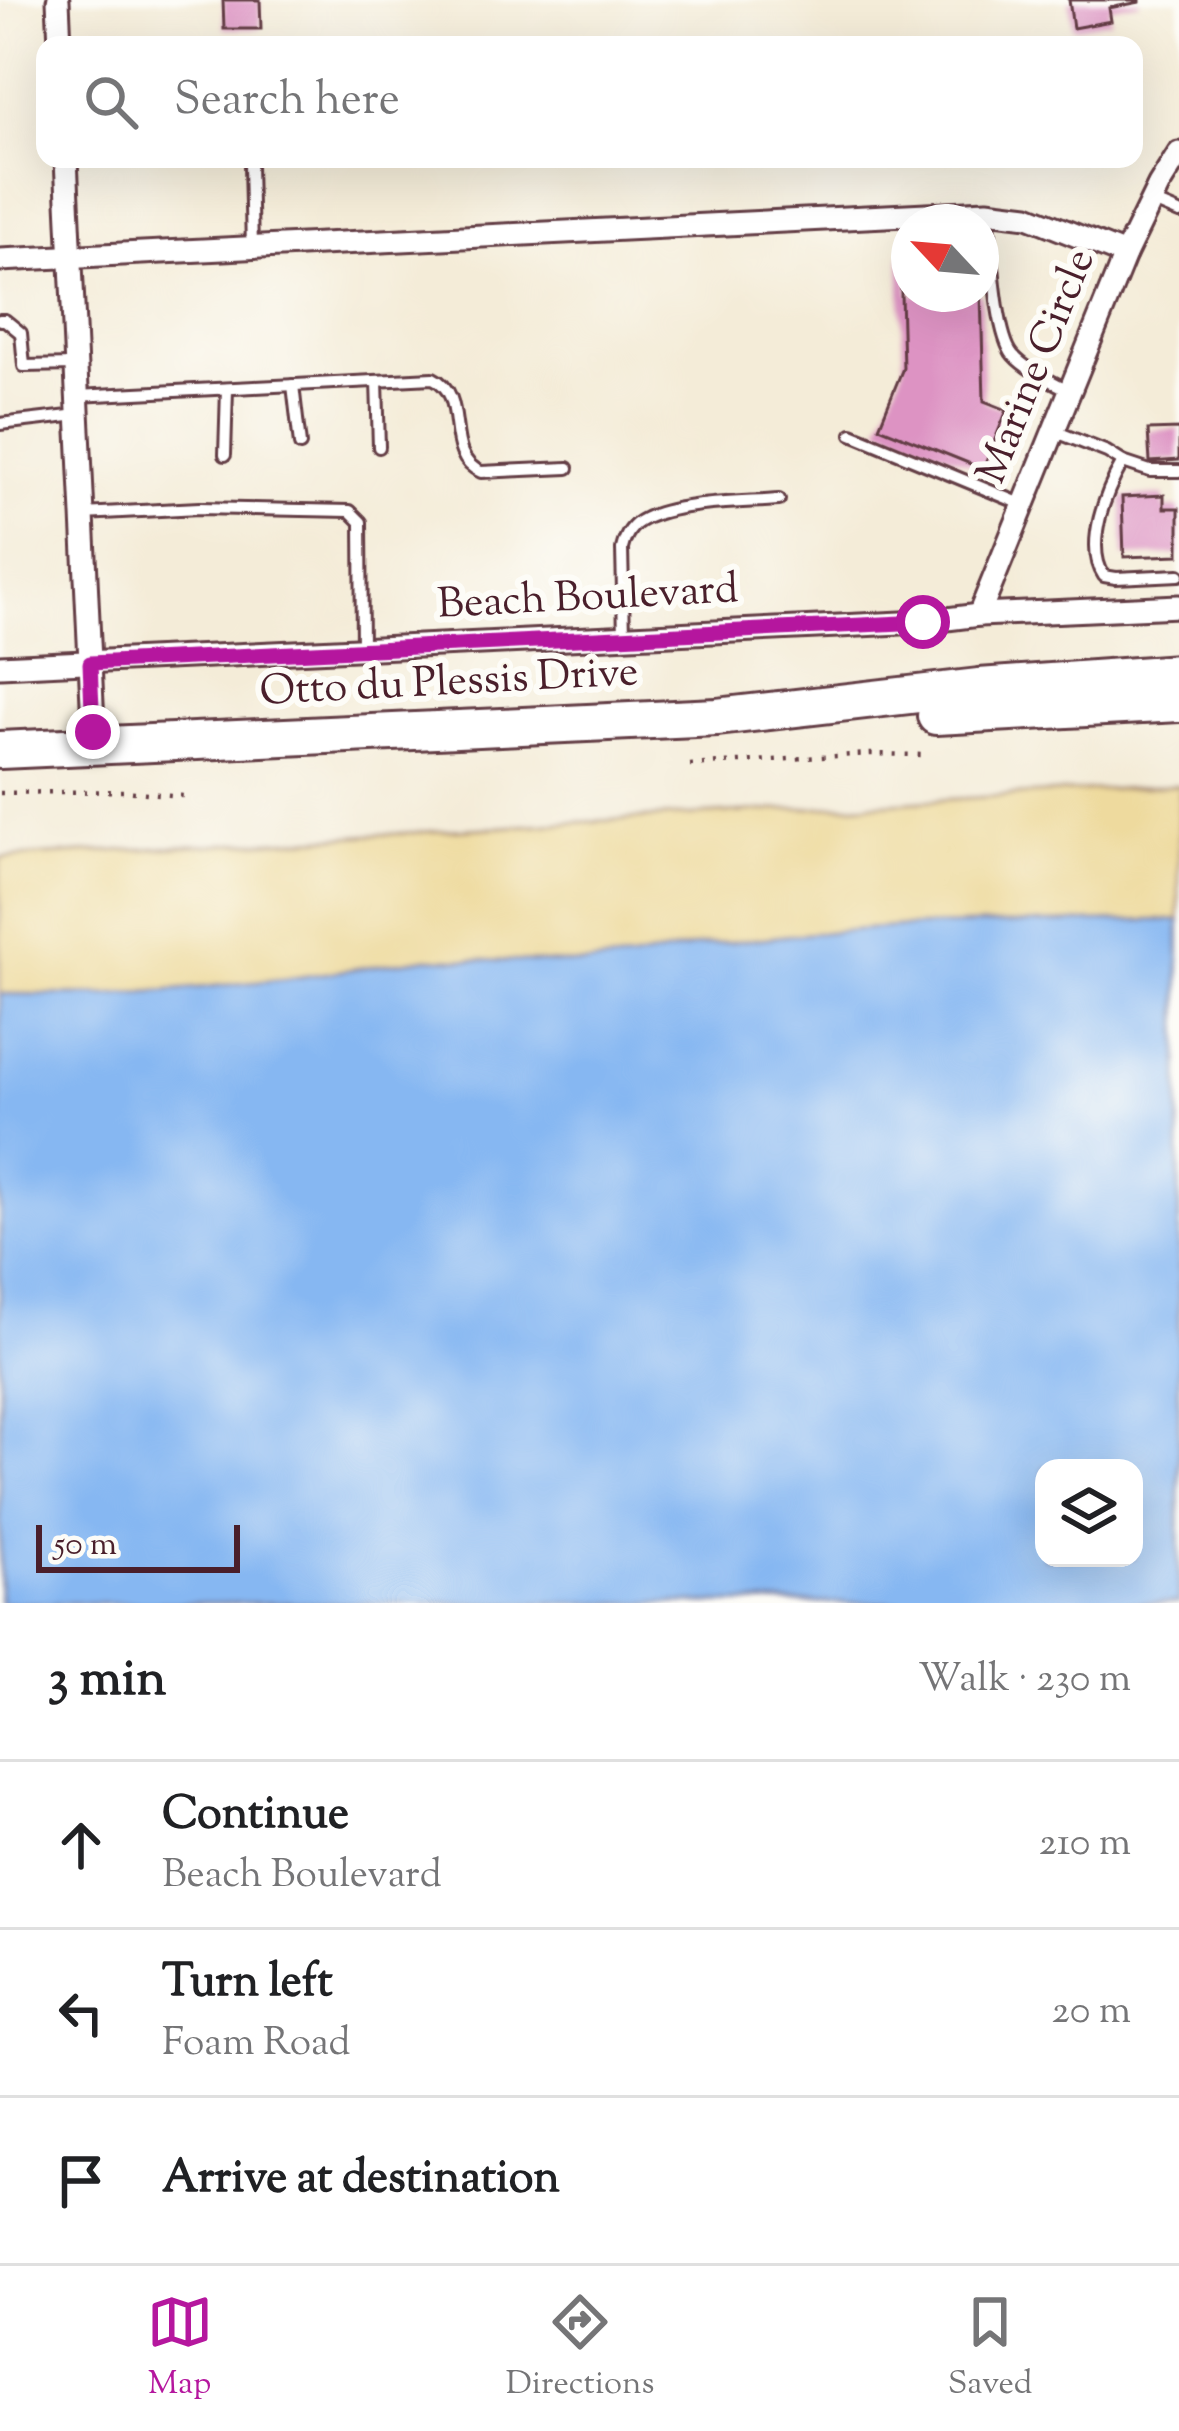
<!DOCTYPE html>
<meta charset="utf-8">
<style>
body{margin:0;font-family:"Sorts Mill Goudy",serif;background:#f6f6f6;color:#202124}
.controls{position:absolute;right:36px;bottom:36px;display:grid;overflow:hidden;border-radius:24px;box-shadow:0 12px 48px #0002}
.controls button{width:108px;height:108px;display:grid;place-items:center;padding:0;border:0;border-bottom:3px solid #e0e0e0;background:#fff;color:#202124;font:60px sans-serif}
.compass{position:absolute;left:891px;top:204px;width:108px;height:108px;border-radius:50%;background:#fff;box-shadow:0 12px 48px #0002;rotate:296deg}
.scale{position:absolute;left:36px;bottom:30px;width:204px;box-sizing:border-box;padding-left:12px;border:6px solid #4a1f2b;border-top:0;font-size:33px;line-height:42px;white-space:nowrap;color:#4a1f2b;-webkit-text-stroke:9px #fdfcf7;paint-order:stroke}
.stop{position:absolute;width:36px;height:36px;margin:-27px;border:9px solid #b5179e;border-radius:50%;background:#fff}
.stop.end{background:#b5179e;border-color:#fff;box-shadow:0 3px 12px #0008}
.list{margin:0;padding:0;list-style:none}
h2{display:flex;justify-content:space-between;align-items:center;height:156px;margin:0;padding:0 48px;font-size:51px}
h2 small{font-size:39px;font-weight:400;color:#757577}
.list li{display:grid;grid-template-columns:78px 1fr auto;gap:36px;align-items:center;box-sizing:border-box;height:168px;padding:0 48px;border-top:3px solid #e0e0e0}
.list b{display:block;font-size:45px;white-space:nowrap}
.list p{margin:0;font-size:39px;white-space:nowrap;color:#757577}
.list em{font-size:39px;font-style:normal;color:#757577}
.icon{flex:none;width:66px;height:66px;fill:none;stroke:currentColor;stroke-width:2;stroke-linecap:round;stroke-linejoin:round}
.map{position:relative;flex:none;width:1179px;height:1603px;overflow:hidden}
.search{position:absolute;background:#fff;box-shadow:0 12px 48px #0002;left:36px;right:36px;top:36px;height:132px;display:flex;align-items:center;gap:30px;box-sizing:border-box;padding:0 42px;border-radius:24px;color:#757577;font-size:45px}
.sheet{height:660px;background:#fff}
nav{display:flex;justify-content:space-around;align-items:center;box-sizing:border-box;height:168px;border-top:3px solid #e0e0e0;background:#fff;font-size:33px;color:#757577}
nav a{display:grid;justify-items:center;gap:6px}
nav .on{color:#b5179e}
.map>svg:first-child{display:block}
.sand{fill:#eeda9e;stroke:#9c7c64;stroke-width:3}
.water{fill:#86b7f2;stroke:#686b8e;stroke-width:3;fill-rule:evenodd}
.building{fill:#dd93c3}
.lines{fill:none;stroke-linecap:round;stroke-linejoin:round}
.service-casing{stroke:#643e45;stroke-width:16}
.minor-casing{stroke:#643e45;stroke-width:27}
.primary-casing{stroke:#643e45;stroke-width:42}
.path{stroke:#643e45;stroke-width:4.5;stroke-dasharray:3 9;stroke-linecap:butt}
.service{stroke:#fff;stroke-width:10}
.minor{stroke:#fff;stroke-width:21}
.primary{stroke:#fff;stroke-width:36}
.route{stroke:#b5179e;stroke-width:15}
.labels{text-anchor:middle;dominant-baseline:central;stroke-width:12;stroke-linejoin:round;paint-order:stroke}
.street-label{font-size:42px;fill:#4a1f2b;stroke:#fdfcf7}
</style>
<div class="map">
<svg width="1179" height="1603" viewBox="0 0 1179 1603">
<rect width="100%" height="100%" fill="#fdfcf7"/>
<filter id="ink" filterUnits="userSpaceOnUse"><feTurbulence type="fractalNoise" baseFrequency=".00833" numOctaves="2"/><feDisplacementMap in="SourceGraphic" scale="24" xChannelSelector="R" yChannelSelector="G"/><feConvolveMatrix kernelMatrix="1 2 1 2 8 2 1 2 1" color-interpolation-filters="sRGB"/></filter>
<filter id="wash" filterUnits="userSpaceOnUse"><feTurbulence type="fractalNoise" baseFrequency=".004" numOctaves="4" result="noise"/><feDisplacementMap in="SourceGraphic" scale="48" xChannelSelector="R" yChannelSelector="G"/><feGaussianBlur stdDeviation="2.7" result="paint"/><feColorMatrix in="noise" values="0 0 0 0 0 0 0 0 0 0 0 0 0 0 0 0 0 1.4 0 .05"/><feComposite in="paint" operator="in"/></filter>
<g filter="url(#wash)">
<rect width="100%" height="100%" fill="#f4ecd8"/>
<path class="sand" d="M1179,785V921L896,927L791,935L697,946L632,960L583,964L427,958L286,979L186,989L105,995L0,994V858Z"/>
<path class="water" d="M1162,920L1179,921V1603H0V994L105,995L186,989L286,979L427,958L583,964L632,960L697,946L791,935L896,927ZM1044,1468H1134V1558H1044Z"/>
<g id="blocks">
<g class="building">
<path d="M223,0H260L261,29H224Z"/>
<path d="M1069,0H1140V2L1109,8L1111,21L1073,28Z"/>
<path d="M909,254V294H981L984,401L1007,410L983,469L879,427L903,368L900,255Z"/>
<path d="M1179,429V460L1150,462L1148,430Z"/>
<path d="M1164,495V508H1179V555L1124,557L1122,497Z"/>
</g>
</g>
</g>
<g filter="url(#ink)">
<use href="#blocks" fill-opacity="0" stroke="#643e45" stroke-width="3"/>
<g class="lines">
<g class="service-casing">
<g id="service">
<path d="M250,165L252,248"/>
<path d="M1151,201L1179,213"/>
<path d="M988,213C992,244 995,333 1013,355C1027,371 1052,381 1070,391"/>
<path d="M0,320H5L21,333L24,366L75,365"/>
<path d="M377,381L379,447"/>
<path d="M293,385L300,445"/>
<path d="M77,396L433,378C471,396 441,455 481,472L568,468"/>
<path d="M0,424L78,415"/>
<path d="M1054,431L1107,452L1123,462L1150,471H1179"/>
<path d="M852,434L1024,505"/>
<path d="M225,455L227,389"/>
<path d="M1123,462C1106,491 1084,545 1104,576L1116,578L1179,575"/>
<path d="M83,514L199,508L350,511L361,522L362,649"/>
<path d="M624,636L622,549C625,536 631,525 644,519C677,502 742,503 779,500"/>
</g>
</g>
<g class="minor-casing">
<g id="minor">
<path d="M58,0L60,45"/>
<path d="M66,159L94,745"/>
<path d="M0,260L987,211L1028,216L1125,255"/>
<path d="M979,615L1125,255L1159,185L1179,153"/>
<path d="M0,666L923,622L979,615L1179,606"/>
</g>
</g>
<g class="primary-casing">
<g id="primary">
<path d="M936,716L1179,703"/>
<path d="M0,750L717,717L979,687L1179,673"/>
</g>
</g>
<g class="path">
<path d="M690,765L870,754L926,755"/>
<path d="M0,793L123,791L184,796"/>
</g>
<use href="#service" class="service"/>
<use href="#minor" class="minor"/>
<use href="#primary" class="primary"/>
</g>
</g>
<g class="lines" filter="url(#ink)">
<path class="route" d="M93,732L90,663L923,622"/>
</g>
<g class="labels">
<g class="street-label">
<text transform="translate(1038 367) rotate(-68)">Marine Circle</text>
<text transform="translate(588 599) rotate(-3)">Beach Boulevard</text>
<text transform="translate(449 684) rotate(-3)">Otto du Plessis Drive</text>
</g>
</g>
</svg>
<div class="controls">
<button><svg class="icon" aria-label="layers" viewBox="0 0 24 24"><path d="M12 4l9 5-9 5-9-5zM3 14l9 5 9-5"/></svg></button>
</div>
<svg class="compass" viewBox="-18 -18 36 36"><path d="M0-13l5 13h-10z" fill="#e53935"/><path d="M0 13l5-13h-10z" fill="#757577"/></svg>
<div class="scale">50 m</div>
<div class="stop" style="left:923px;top:622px"></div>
<div class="stop end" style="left:93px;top:732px"></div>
<div class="search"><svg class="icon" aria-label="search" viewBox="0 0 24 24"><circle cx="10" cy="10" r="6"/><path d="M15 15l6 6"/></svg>Search here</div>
</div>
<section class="sheet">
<h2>3 min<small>Walk · 230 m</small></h2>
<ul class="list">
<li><svg class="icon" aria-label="ahead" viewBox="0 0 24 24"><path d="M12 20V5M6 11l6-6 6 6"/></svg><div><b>Continue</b><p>Beach Boulevard</p></div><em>210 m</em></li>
<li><svg class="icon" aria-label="left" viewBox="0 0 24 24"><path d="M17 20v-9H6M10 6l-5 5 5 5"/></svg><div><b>Turn left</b><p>Foam Road</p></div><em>20 m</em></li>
<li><svg class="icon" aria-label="arrive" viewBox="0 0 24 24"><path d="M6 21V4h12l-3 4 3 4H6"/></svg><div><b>Arrive at destination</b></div></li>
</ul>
</section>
<nav>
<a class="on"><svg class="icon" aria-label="map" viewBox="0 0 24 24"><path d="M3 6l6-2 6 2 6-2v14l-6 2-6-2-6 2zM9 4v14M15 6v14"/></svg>Map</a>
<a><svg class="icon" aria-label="directions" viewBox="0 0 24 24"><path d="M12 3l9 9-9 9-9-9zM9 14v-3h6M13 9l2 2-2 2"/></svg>Directions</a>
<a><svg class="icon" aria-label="saved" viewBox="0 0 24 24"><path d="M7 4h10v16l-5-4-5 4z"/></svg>Saved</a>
</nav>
